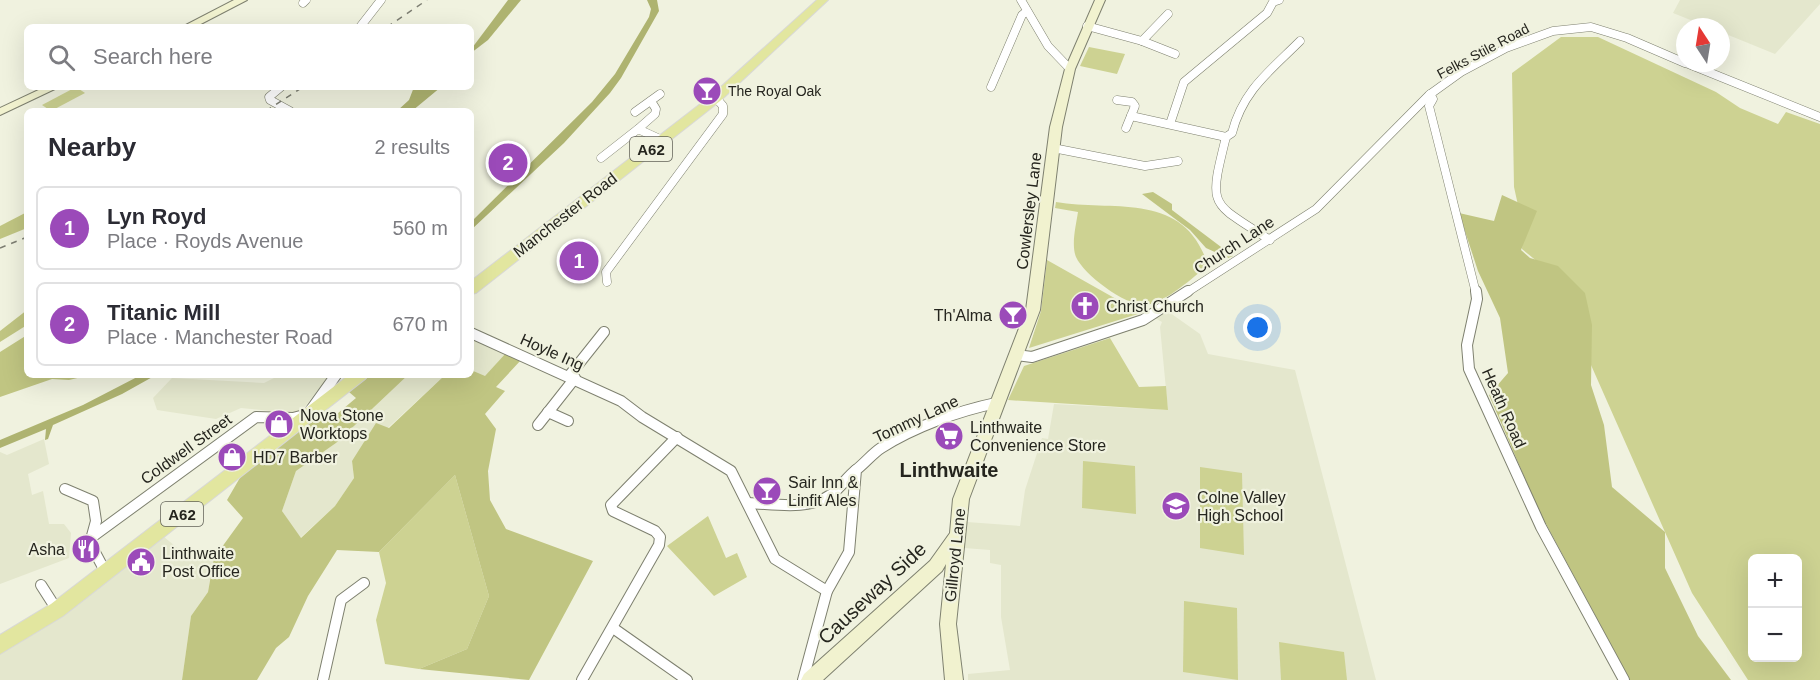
<!DOCTYPE html>
<meta charset="utf-8">
<style>
body{margin:0;font-family:Arial,sans-serif;background:#f2f2f3;color:#2b2b33}
.controls{position:absolute;right:18px;bottom:18px;display:grid;overflow:hidden;border-radius:9px;box-shadow:0 6px 24px #0002}
.controls button{width:54px;height:54px;display:grid;place-items:center;padding:0;border:0;border-bottom:2px solid #e1e1e2;background:#fff;color:#2b2b33;font:30px sans-serif}
.compass{position:absolute;left:1676px;top:18px;width:54px;height:54px;border-radius:50%;background:#fff;box-shadow:0 6px 24px #0002;rotate:348deg}
.you{position:absolute;left:1258px;top:328px;width:21px;height:21px;margin:-15px;border:4px solid #fff;border-radius:50%;background:#1a73e8;box-shadow:0 0 0 9px #1a73e833}
.badge{display:grid;place-items:center;width:39px;height:39px;border-radius:50%;background:#9b4ab9;color:#fff;font-size:20px;font-weight:700}
.pin{position:absolute;translate:-50% -50%;border:3px solid #fff;box-shadow:0 2px 6px #0006}
.list{margin:0;padding:0;list-style:none}
h2{display:flex;justify-content:space-between;align-items:center;height:78px;margin:0;padding:0 24px;font-size:26px}
h2 small{font-size:20px;font-weight:400;color:#7c7c81}
.list li{display:grid;grid-template-columns:39px 1fr auto;gap:18px;align-items:center;box-sizing:border-box;height:84px;margin:0 12px 12px;padding:0 12px;border:2px solid #e1e1e2;border-radius:9px}
.list b{display:block;font-size:22px;white-space:nowrap}
.list p{margin:0;font-size:20px;white-space:nowrap;color:#7c7c81}
.list em{font-size:20px;font-style:normal;color:#7c7c81}
.icon{flex:none;width:33px;height:33px;fill:none;stroke:currentColor;stroke-width:2;stroke-linecap:round;stroke-linejoin:round}
.map{position:relative;flex:none;width:1820px;height:680px;overflow:hidden}
.search{position:absolute;background:#fff;box-shadow:0 6px 24px #0002;left:24px;top:24px;width:450px;height:66px;display:flex;align-items:center;gap:15px;box-sizing:border-box;padding:0 21px;border-radius:9px;color:#7c7c81;font-size:22px}
.panel{position:absolute;background:#fff;box-shadow:0 6px 24px #0002;left:24px;top:108px;width:450px;height:270px;border-radius:9px}
.map>svg:first-child{display:block}
.built{fill:#e4e7cd}
.green{fill:#cdd292;fill-rule:evenodd}
.forest{fill:#c0c582}
.water{fill:#aeb370}
.lines{fill:none;stroke-linecap:round;stroke-linejoin:round}
.street-far1-casing{stroke:#7e806f;stroke-width:9}
.street-casing{stroke:#7e806f;stroke-width:12}
.secondary-casing{stroke:#7e806f;stroke-width:2}
.primary-casing{stroke:#d8d8d6;stroke-width:2}
.street-far1{stroke:#fff;stroke-width:8}
.street{stroke:#fff;stroke-width:10}
.secondary{fill:#f1f2cf;fill-rule:evenodd}
.primary{fill:#e2e69f;fill-rule:evenodd}
.rail{stroke:#7d7e72;stroke-width:1.5;stroke-dasharray:6 6;stroke-linecap:butt}
.labels{text-anchor:middle;dominant-baseline:central;stroke-width:4.5;stroke-linejoin:round;paint-order:stroke}
.far-street-label{font-size:14px;fill:#25251e;stroke:#f0f2df}
.far-poi-label{font-size:14px;fill:#25251e;stroke:#f0f2df;text-anchor:start}
.shield{fill:#f0f2df;stroke:#626258;stroke-width:1.5}
.shield-label{font-size:15px;font-weight:bold;fill:#25251e}
.street-label{font-size:16px;fill:#25251e;stroke:#f0f2df}
.poi-label{font-size:16px;fill:#25251e;stroke:#f0f2df;text-anchor:start}
.quarter-label{font-size:20px;font-weight:bold;fill:#25251e;stroke:#f0f2df}
.near-street-label{font-size:20px;fill:#25251e;stroke:#f0f2df}
</style>
<div class="map">
<svg width="1820" height="680" viewBox="0 0 1820 680">
<rect width="100%" height="100%" fill="#f0f2df"/>
<g class="built">
<path d="M1680,0H1820V4L1775,54L1721,32V27H1708L1673,13Z"/>
<path d="M1166,310L1200,334L1208,354L1295,370L1376,680H968V674L1010,670L1001,617V565L990,563V550L964,548L967,522L1020,526L1025,490L1042,438L1048,439L1054,404L1168,410L1160,327L1162,322L1153,317Z"/>
<path d="M471,338L506,353L485,377L471,370Z"/>
<path d="M280,375H330L299,414L241,408L216,419L157,410L153,398L172,378L264,383Z"/>
<path d="M408,375H445L352,461L354,478L335,506L300,538L282,511L296,471L336,443Z"/>
<path d="M44,439L49,464L28,474L32,495L43,491L49,524H64L71,533L69,558L0,584V452L7,455Z"/>
<path d="M164,537L192,560L214,558L208,592L191,616L182,680H0V653L71,609Z"/>
</g>
<g class="green">
<path d="M1561,37H1598L1716,92L1740,108L1778,124L1786,112L1820,124V680H1748L1692,593L1591,365L1567,286L1522,249L1523,228L1514,187L1512,73ZM1752,558H1798V658H1752Z"/>
<path d="M1089,47L1125,54L1117,74L1080,66Z"/>
<path d="M76,87L85,93L51,111L42,105Z"/>
<path d="M1056,202C1114,212 1184,190 1208,265C1194,277 1165,303 1146,305C1127,307 1084,275 1076,257C1071,245 1076,225 1078,212L1055,208Z"/>
<path d="M1047,260L1141,313L1029,348L1041,311Z"/>
<path d="M1110,338L1139,387L1166,386L1168,410L1008,400L1024,366Z"/>
<path d="M1083,461L1135,466L1136,514L1082,508Z"/>
<path d="M1200,467L1242,473L1244,555L1200,548Z"/>
<path d="M455,475L489,596L467,649L419,669L385,664L376,620L386,583L379,552Z"/>
<path d="M708,516L726,558L737,553L747,577L714,596L667,546Z"/>
<path d="M1184,601L1237,608L1238,680L1183,672Z"/>
<path d="M1279,642L1344,652L1347,680H1281Z"/>
</g>
<g class="forest">
<path d="M1153,192L1172,204V210L1233,256L1228,258L1206,248L1190,230L1142,194Z"/>
<path d="M1502,195L1537,211L1521,250L1530,258L1558,266L1585,293L1592,325L1591,385L1604,425L1612,487L1665,532V568L1698,636L1731,680H1630L1539,511L1489,395L1508,373L1500,318L1478,271L1459,213L1494,221Z"/>
<path d="M27,212V228L0,239V226Z"/>
<path d="M27,310V325L0,342V331Z"/>
<path d="M27,335V375H90L69,380L52,379L0,397V352Z"/>
<path d="M506,353L521,360L496,387L505,391L485,414L496,429L488,471L490,500L506,529L593,561L529,680L419,669L467,649L489,596L455,475L379,552L337,550L308,596L289,637L276,648L257,680H182L191,616L208,592L214,558L243,518L227,500L241,476L310,422L331,419L356,398L349,392L371,375H408L336,443L296,471L282,511L301,538L335,506L354,478L352,461L376,423L389,428L445,375H471V370L485,376Z"/>
</g>
<g class="water">
<path d="M508,0H521L488,40L471,53L472,48Z"/>
<path d="M647,0H657L659,11L621,78L610,93L564,143L471,230V222L592,102L615,74L649,17L651,9Z"/>
<path d="M414,87H441L412,111H397L409,100Z"/>
<path d="M141,375H156L122,394L53,425L48,439L45,440L46,429L0,448V440L83,405Z"/>
</g>
<g class="lines">
<g class="street-far1-casing">
<g id="street-far1">
<path d="M1021,0L1048,46L1070,69"/>
<path d="M303,3L306,0"/>
<path d="M1087,26L1142,41L1168,14"/>
<path d="M360,27L381,0"/>
<path d="M1142,41L1175,54"/>
<path d="M1686,63L1820,117"/>
<path d="M281,87L269,97L270,100L290,111"/>
<path d="M991,87L1022,15L1027,11"/>
<path d="M1430,94L1433,99L1429,106L1476,293"/>
<path d="M1117,100L1132,102L1135,106L1126,128"/>
<path d="M635,112L660,94"/>
<path d="M1131,116L1226,137"/>
<path d="M1170,124L1184,82L1267,13L1273,2L1279,0"/>
<path d="M638,129L655,114L656,109L651,101"/>
<path d="M1053,148L1145,166L1178,161"/>
<path d="M601,158L638,129L662,140"/>
<path d="M1270,240C1210,201 1208,209 1226,137L1232,133C1243,90 1270,71 1300,41"/>
<path d="M607,282L606,272L723,114V106L716,98"/>
<path d="M1186,293L1316,209L1429,95L1461,72L1506,48L1553,31L1591,27L1627,38L1685,63"/>
</g>
</g>
<g class="street-casing">
<g id="street">
<path d="M1476,291L1477,299L1467,345L1469,369L1541,527L1624,680"/>
<path d="M471,333L621,401L642,417L731,471L775,559L827,591"/>
<path d="M1016,355L1032,357L1143,320L1188,291"/>
<path d="M569,376L604,332"/>
<path d="M548,412L568,421"/>
<path d="M538,425L575,378"/>
<path d="M65,489L93,501L96,521L90,543L106,573"/>
<path d="M748,503C776,504 808,511 832,494C841,487 847,477 856,470"/>
<path d="M92,537L256,417L293,418L308,414L336,375"/>
<path d="M41,585L57,610"/>
<path d="M613,628L687,680"/>
<path d="M323,680L341,600L364,583"/>
<path d="M582,680L659,545L660,537L655,531L613,511L611,505L677,437"/>
<path d="M803,680L827,591L849,552L856,470C865,463 872,454 881,448C914,427 958,411 996,403"/>
</g>
</g>
<g class="secondary-casing">
<g id="secondary">
<path d="M234,0H247L195,27H182Z"/>
<path d="M1095,0H1105L1075,69L1062,127L1040,310L969,499L956,624L963,680H945L940,624L946,564L942,571L823,680H801L804,674L930,561L950,533L953,499L1026,310L1050,127L1065,69Z"/>
<path d="M45,87H59L0,115V108Z"/>
</g>
</g>
<g class="primary-casing">
<g id="primary">
<path d="M817,0H828L720,101L476,293L471,294V281L712,95Z"/>
<path d="M349,375H368L365,379L63,616L0,654V635L51,604Z"/>
</g>
</g>
<use href="#street-far1" class="street-far1"/>
<use href="#street" class="street"/>
<use href="#secondary" class="secondary"/>
<use href="#primary" class="primary"/>
<g class="rail">
<path d="M387,27L427,0"/>
<path d="M266,111L303,87"/>
<path d="M0,248L27,237"/>
</g>
</g>
<defs>
<g id="bar-disc" transform="scale(1.5)"><circle r="9.5" fill="#9b4ab9" stroke="#f0f2df"/><path d="M-6-5H6L.8 .8V4.5H3.5V6h-7V4.5H-.8V.8Z" fill="#fff"/></g>
<g id="church-disc" transform="scale(1.5)"><circle r="9.5" fill="#9b4ab9" stroke="#f0f2df"/><path d="M-1.2-6h2.4v3.5h3.3v2.4h-3.3V6h-2.4V-.1h-3.3v-2.4h3.3Z" fill="#fff"/></g>
<g id="shop-disc" transform="scale(1.5)"><circle r="9.5" fill="#9b4ab9" stroke="#f0f2df"/><path d="M-5-2.5h2.3a2.7 3.5 0 0 1 5.4 0H5L5.5 6h-11ZM-1.5-2.5h3a1.5 2.3 0 0 0-3 0Z" fill="#fff"/></g>
<g id="supermarket-disc" transform="scale(1.5)"><circle r="9.5" fill="#9b4ab9" stroke="#f0f2df"/><path d="M-6-5.5h2.5l.6 2H6L4.5 2H-2.5L-4.4-4H-6ZM-1.5 3.2a1.3 1.3 0 1 0 .1 0ZM3 3.2a1.3 1.3 0 1 0 .1 0Z" fill="#fff"/></g>
<g id="school-disc" transform="scale(1.5)"><circle r="9.5" fill="#9b4ab9" stroke="#f0f2df"/><path d="M0-5L7-2L0 1L-7-2ZM-4 1L0 2.5L4 1V4Q0 6-4 4Z" fill="#fff"/></g>
<g id="restaurant-disc" transform="scale(1.5)"><circle r="9.5" fill="#9b4ab9" stroke="#f0f2df"/><path d="M-5-6h1v4h1v-4h1v4h1v-4h1v5L-1.5 .5V6h-2V.5L-5-1ZM5-6V6H3V1.5H1.5Q1.5-4 5-6Z" fill="#fff"/></g>
<g id="civic-disc" transform="scale(1.5)"><circle r="9.5" fill="#9b4ab9" stroke="#f0f2df"/><path d="M-.6-6.5H3V-4.5H.6V-3L4-1V1h2V6H-6V1h2V-1L-.6-3ZM-1.2 2.5V6h2.4V2.5Z" fill="#fff"/></g>
</defs>
<g fill-rule="evenodd">
<use href="#bar-disc" x="707" y="91"/>
<use href="#church-disc" x="1085" y="306"/>
<use href="#bar-disc" x="1013" y="315"/>
<use href="#shop-disc" x="279" y="424"/>
<use href="#supermarket-disc" x="949" y="436"/>
<use href="#shop-disc" x="232" y="457"/>
<use href="#bar-disc" x="767" y="491"/>
<use href="#school-disc" x="1176" y="506"/>
<use href="#restaurant-disc" x="86" y="549"/>
<use href="#civic-disc" x="141" y="562"/>
</g>
<g class="labels">
<g class="far-street-label">
<text transform="translate(1483 51) rotate(-28)">Felks Stile Road</text>
</g>
<g class="far-poi-label">
<text x="728" y="91">The Royal Oak</text>
</g>
<g class="shield">
<rect x="630" y="137" width="42" height="24" rx="4.5"/>
<rect x="161" y="502" width="42" height="24" rx="4.5"/>
</g>
<g class="shield-label">
<text x="651" y="149">A62</text>
<text x="182" y="514">A62</text>
</g>
<g class="street-label">
<text transform="translate(1029 211) rotate(-83)">Cowlersley Lane</text>
<text transform="translate(565 215) rotate(-38)">Manchester Road</text>
<text transform="translate(1234 245) rotate(-33)">Church Lane</text>
<text transform="translate(552 352) rotate(24)">Hoyle Ing</text>
<text transform="translate(1504 408) rotate(66)">Heath Road</text>
<text transform="translate(916 419) rotate(-25)">Tommy Lane</text>
<text transform="translate(186 449) rotate(-36)">Coldwell Street</text>
<text transform="translate(955 555) rotate(-84)">Gillroyd Lane</text>
</g>
<g class="poi-label">
<text x="1106" y="306">Christ Church</text>
<text x="992" y="315" text-anchor="end">Th'Alma</text>
<text x="300" y="415">Nova Stone<tspan x="300" dy="18">Worktops</tspan></text>
<text x="970" y="427">Linthwaite<tspan x="970" dy="18">Convenience Store</tspan></text>
<text x="253" y="457">HD7 Barber</text>
<text x="788" y="482">Sair Inn &amp;<tspan x="788" dy="18">Linfit Ales</tspan></text>
<text x="1197" y="497">Colne Valley<tspan x="1197" dy="18">High School</tspan></text>
<text x="65" y="549" text-anchor="end">Asha</text>
<text x="162" y="553">Linthwaite<tspan x="162" dy="18">Post Office</tspan></text>
</g>
<g class="quarter-label">
<text x="949" y="470">Linthwaite</text>
</g>
<g class="near-street-label">
<text transform="translate(872 593) rotate(-43)">Causeway Side</text>
</g>
</g>
</svg>
<div class="controls">
<button>+</button>
<button>−</button>
</div>
<svg class="compass" viewBox="-18 -18 36 36"><path d="M0-13l5 13h-10z" fill="#e53935"/><path d="M0 13l5-13h-10z" fill="#7c7c81"/></svg>
<div class="you"></div>
<div class="pin badge" style="left:579px;top:261px">1</div>
<div class="pin badge" style="left:508px;top:163px">2</div>
<div class="search"><svg class="icon" aria-label="search" viewBox="0 0 24 24"><circle cx="10" cy="10" r="6"/><path d="M15 15l6 6"/></svg>Search here</div>
<section class="panel">
<h2>Nearby<small>2 results</small></h2>
<ul class="list">
<li><span class="badge">1</span><div><b>Lyn Royd</b><p>Place · Royds Avenue</p></div><em>560 m</em></li>
<li><span class="badge">2</span><div><b>Titanic Mill</b><p>Place · Manchester Road</p></div><em>670 m</em></li>
</ul>
</section>
</div>
